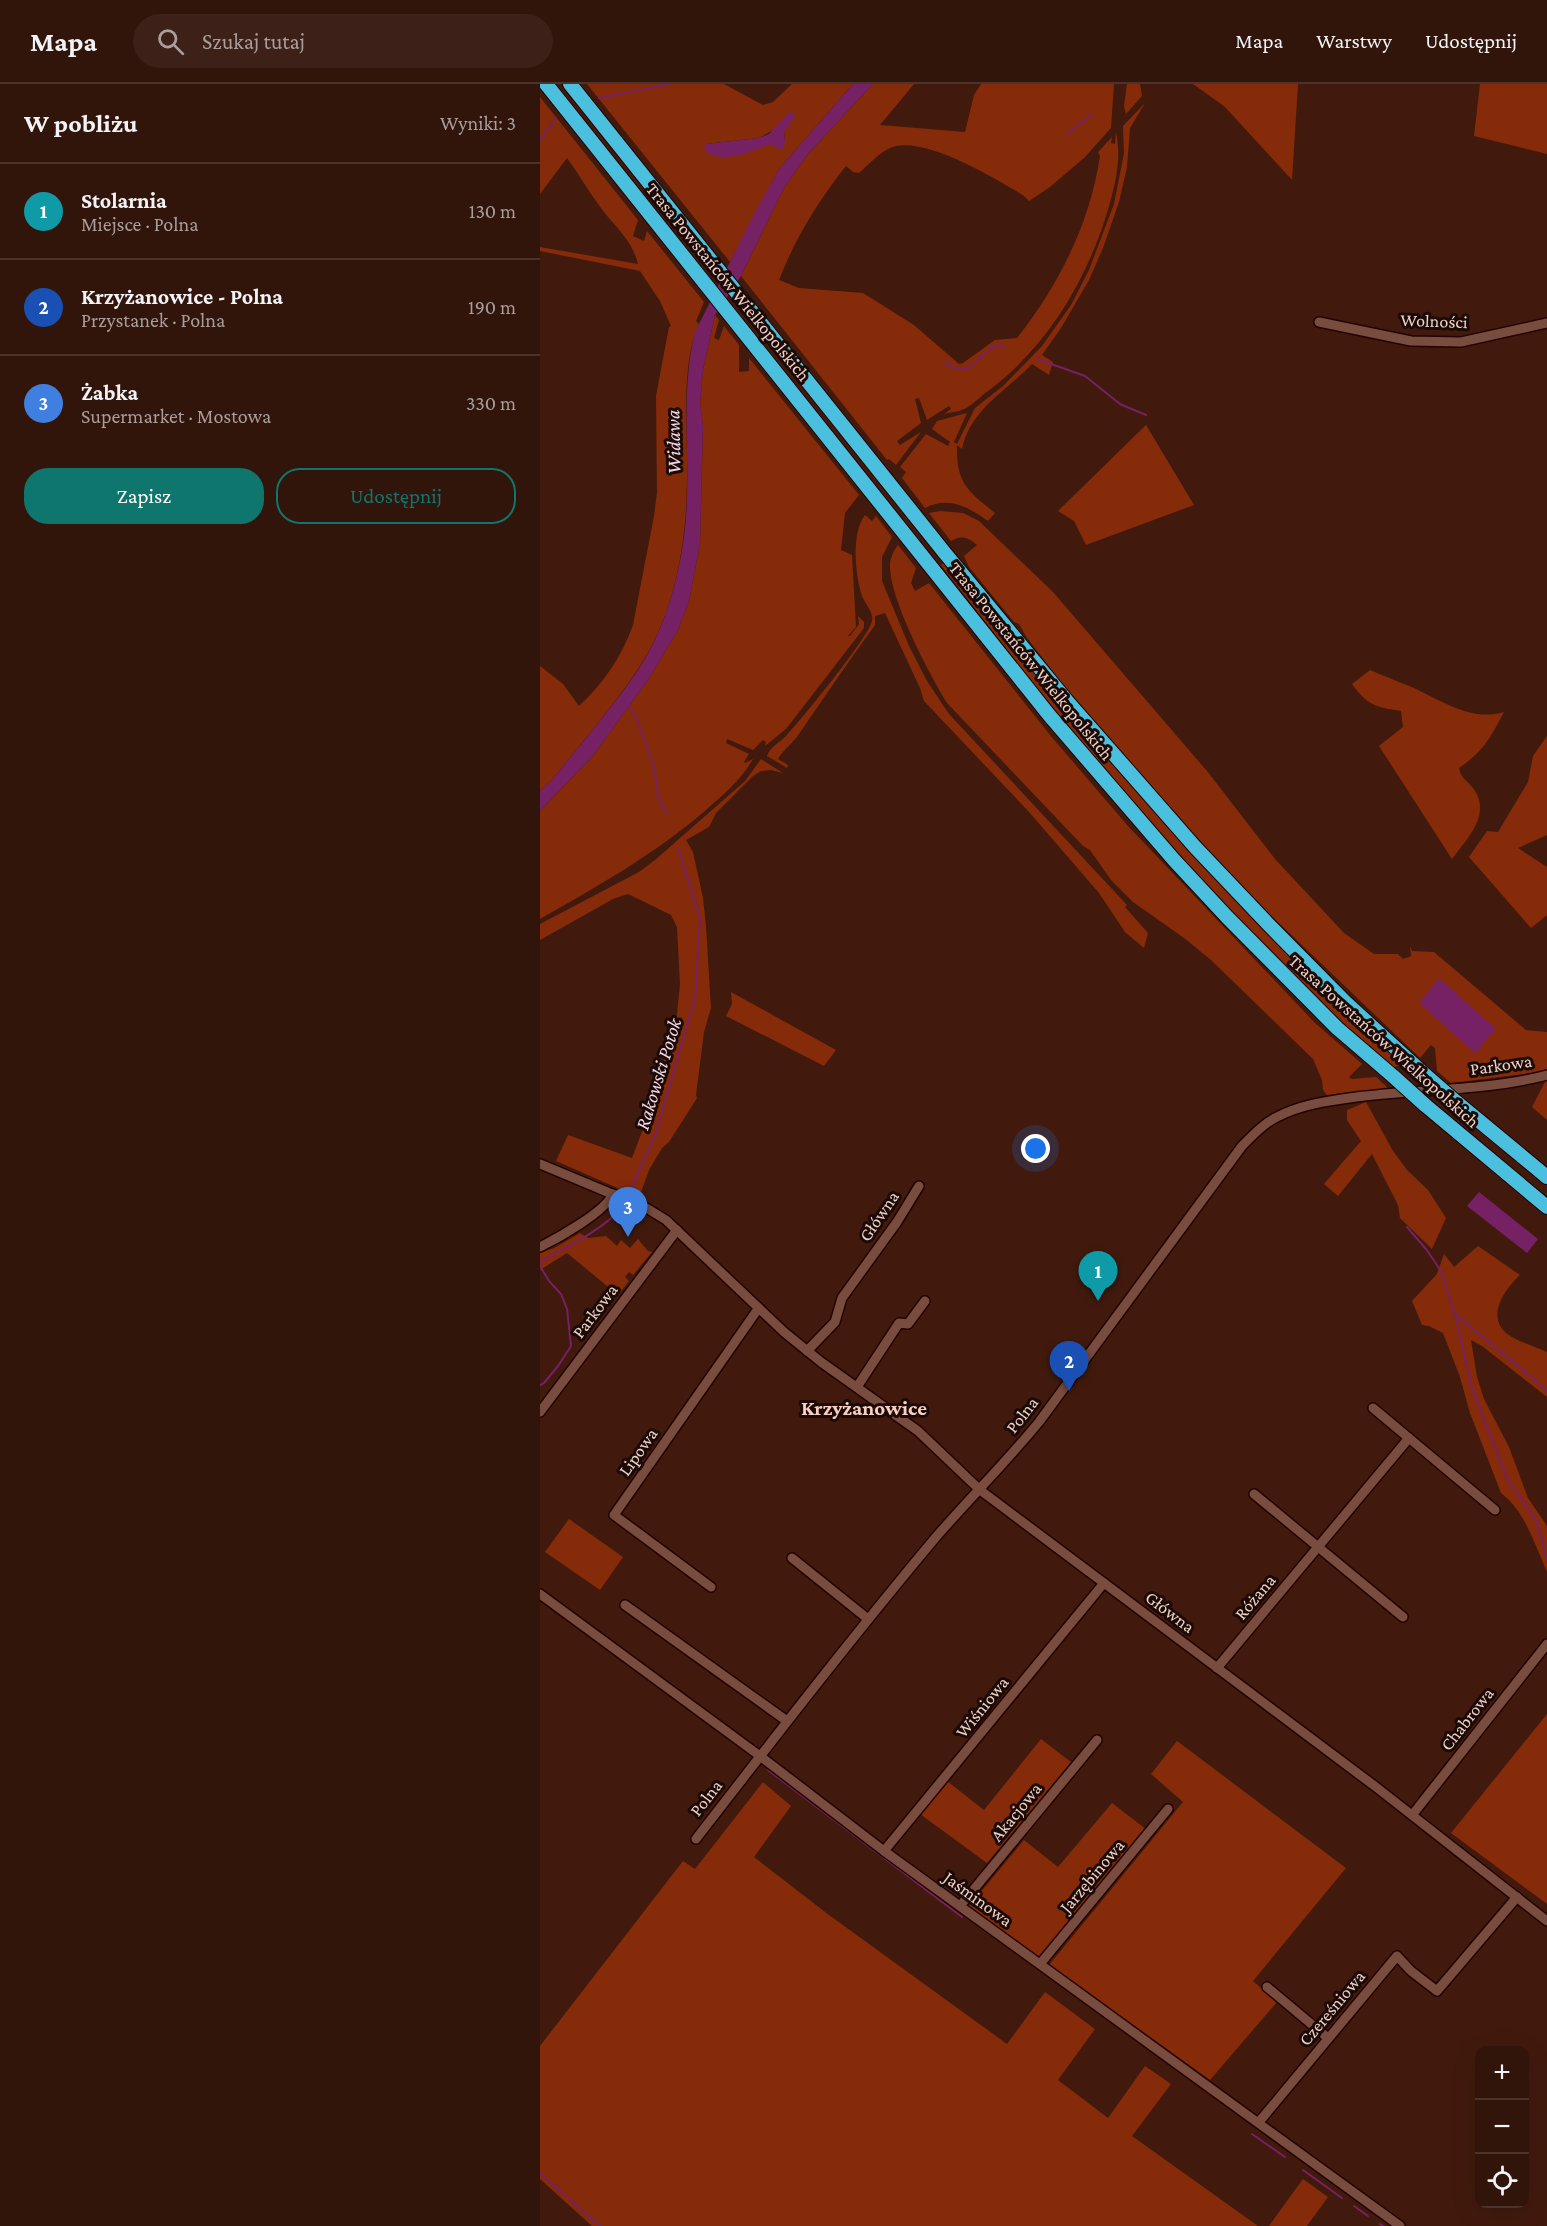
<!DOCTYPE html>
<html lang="pl">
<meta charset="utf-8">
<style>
body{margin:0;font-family:"Crimson Pro",serif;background:#3d2118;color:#f1f3f6}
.controls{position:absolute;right:18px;bottom:18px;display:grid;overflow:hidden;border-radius:12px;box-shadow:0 6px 24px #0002}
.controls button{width:54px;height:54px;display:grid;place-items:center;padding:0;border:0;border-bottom:2px solid #4c332b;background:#31140a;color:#f1f3f6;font:30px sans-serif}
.you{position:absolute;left:496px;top:1065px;width:21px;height:21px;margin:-15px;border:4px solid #fff;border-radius:50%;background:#1a73e8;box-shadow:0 0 0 9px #1a73e833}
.badge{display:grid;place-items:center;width:39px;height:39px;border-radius:50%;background:#0f766e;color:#fff;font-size:20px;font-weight:700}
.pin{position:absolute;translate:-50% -50px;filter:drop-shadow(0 2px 3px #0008)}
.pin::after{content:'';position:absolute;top:32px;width:21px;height:18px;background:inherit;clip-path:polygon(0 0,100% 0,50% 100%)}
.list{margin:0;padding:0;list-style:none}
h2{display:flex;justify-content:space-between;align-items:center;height:78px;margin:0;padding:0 24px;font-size:26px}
h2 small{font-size:20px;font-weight:400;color:#a89e9c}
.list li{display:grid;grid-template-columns:39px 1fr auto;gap:18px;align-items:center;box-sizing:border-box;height:96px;padding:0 24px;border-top:2px solid #4c332b}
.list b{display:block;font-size:22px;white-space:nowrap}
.list p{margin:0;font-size:20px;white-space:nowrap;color:#a89e9c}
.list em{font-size:20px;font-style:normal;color:#a89e9c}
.actions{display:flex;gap:12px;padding:18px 24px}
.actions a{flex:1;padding:14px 0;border:2px solid #0f766e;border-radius:24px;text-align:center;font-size:21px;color:#0f766e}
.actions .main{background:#0f766e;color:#fff}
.icon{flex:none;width:33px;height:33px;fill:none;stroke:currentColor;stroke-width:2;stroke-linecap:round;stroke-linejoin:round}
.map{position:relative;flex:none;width:1007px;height:2142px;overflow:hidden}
header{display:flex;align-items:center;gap:36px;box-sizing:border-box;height:84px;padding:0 30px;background:#31140a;border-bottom:2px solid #4c332b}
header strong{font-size:28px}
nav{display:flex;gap:33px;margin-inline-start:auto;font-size:21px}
.search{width:420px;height:54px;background:#3d2118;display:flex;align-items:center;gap:15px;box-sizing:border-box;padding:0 21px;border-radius:33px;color:#a89e9c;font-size:22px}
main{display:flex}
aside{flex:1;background:#31140a}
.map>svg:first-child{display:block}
.green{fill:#862b09;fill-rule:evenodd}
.water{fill:#752163}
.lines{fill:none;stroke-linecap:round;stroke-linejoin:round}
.stream{stroke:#752163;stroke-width:2}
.minor-casing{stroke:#250200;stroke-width:12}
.highway-casing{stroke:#250200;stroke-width:16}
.minor{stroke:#784c3e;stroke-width:9}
.highway{stroke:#4ac0de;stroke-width:14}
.highway-bridge-casing{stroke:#250200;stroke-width:16;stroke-linecap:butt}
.highway-bridge{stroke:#4ac0de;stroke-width:14}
.labels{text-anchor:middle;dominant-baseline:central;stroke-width:6;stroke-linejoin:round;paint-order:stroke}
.street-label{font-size:18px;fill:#edd2ca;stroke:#1c0a06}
.water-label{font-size:20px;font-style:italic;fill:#f1d9e9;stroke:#1c0a06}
.quarter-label{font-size:21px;font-weight:bold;fill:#facfc2;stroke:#1c0a06}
</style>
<header>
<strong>Mapa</strong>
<div class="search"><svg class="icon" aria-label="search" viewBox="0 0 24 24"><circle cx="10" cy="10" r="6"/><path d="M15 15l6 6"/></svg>Szukaj tutaj</div>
<nav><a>Mapa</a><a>Warstwy</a><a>Udostępnij</a></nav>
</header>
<main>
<aside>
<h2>W pobliżu<small>Wyniki: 3</small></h2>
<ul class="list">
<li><span class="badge" style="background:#0f9aa8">1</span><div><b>Stolarnia</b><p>Miejsce · Polna</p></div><em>130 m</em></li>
<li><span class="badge" style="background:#1a4fb4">2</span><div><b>Krzyżanowice - Polna</b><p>Przystanek · Polna</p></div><em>190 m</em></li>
<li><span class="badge" style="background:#3f7fe0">3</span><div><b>Żabka</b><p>Supermarket · Mostowa</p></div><em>330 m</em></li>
</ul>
<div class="actions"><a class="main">Zapisz</a><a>Udostępnij</a></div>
</aside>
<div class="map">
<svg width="1007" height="2142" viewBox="0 0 1007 2142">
<rect width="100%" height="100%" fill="#411a0d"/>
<g class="green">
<path d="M47,0H184L223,21L233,18L252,0H313L239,85L190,178ZM235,45L244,48L245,58L166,60L219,54Z"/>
<path d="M333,0H374L340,41L425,48L434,11L441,0H574L571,44L545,73L510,103L489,117L483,111C455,95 380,48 348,65C338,70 328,81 319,89L313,88L306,82C278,117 255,155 239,196L259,204L323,209L374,241L419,280L423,279L455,256L477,254C519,201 550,139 560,72L558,68L572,53L571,59L575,60L576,48C582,77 575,101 567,129C545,200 505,266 444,310C438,315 432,321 426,324C420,328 411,328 404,330L411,325L409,322L387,336L379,314L375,315L381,339L357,357L360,361L381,348L356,381L349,375L347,376L201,192L244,104L268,70Z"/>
<path d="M587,0H600L602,12L586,30L584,22Z"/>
<path d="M653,0H758L752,96L685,23Z"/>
<path d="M940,0H1007V70L934,52Z"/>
<path d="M0,13L98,136L93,152L104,157L107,147L164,218L156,237L159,240C140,282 148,347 147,393C147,458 135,531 98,585C72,624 40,661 11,697L0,707V582L23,600L39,622C63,600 82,572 93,541L114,432L117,409L116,312L129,243L131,242L120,217L100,187L0,167V163L98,180C93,160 81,148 68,133C53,115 41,93 27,74L0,110Z"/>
<path d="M605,19L590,44L587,83L579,118L563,164L549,196L521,244L502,271L513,278L509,291L492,280C466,307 430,326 422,365L417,361C416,400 428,407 455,429L448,437C428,423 409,412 385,424L362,394L366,388L360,383L386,350L408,362L410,358L392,345L397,337L427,329L414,358L417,360L435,324L463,302L502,262L531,221L549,186L574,120L584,69L583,42Z"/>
<path d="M175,231L179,236L174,254L179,256L184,242L199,261V288L209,287V274L319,411L305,429L301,466L312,471L316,543L308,552H310L319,540L318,532L324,538V544L246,645L225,662L226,658L223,656L213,666L187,655L186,659L209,670L204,678L205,679L213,675C200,697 185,709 166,726C115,770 58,802 0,835V727L52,673L108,596L138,546L149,517L160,460L163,341L160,320L163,286Z"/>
<path d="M606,341L654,421L546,461L534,437L518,427Z"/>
<path d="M400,427L423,429L439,437L513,508L667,687L735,775L804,849L834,870H858L863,875L871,872L870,862L872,867L894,868L986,946L1007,948V987L911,999L897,987L895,964L891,961L880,974L718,819L671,769L605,697L528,607L487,554L479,540L474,538L429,483L424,472L437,461C428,453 421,451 411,457L389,429Z"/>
<path d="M325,431L332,437L336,432L352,453L342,473V497L369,562L387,597L409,630L587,821L585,823L608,849L604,864L585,848L559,809L489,728L384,617L380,604L345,529L335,532V541C309,577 284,613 259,650C253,659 243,666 238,675L248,681L247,684L227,672C230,663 239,659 246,652C261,636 328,554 332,537C334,528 325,520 322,512C315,491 311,449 325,431Z"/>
<path d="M358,461L376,484L371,499L375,507L389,499L510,651L588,742L775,939L822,980L809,993L812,995L836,993L849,1005L787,1011L783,1006L782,996L773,975L671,876L644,854L593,818L571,796L550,766L543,762L407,619C389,589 350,516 350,482C350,474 353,468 358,461Z"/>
<path d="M403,479C501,600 603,719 711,832C760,884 813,932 865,980L850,984C771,908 692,832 619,751C541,665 473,572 401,481Z"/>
<path d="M830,586C844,592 859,598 874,604C902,617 932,638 964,628C951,653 943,668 919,684C921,696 929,697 935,707C951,732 925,757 912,775L839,662L863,643L861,627C836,623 828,622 812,600Z"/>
<path d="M1007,652V751L978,764L1007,783V831L991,844L929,773L947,747L958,748L988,698L993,672Z"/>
<path d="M221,675L243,689L231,686L221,687L213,692L176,729L169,743L146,756L153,768L163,814L166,842L171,924L164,948L156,1011L157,1014L129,1058L122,1064L109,1086L100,1111L85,1108L84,1102L82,1106L16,1077L28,1051L92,1074L111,1024L125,971L133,948L137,930L140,900L137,843L131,831L88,810L73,815L0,856V840L99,788L115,776L205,697Z"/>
<path d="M191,908L296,966L284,982L186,932L192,920Z"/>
<path d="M1007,994V1036L992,1023Z"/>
<path d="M826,1018L853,1067L867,1086L888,1106L906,1134L892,1165L860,1134L858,1121L832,1070L798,1112L784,1100L821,1057L807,1036V1026Z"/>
<path d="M40,1149L48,1154L66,1152L77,1162L81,1156L90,1164L98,1155L108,1167L112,1168L93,1191L89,1188L85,1193L89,1197L78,1211L27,1169L0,1186V1169L14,1164Z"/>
<path d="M938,1162L980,1191C967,1203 946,1230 965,1248C973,1256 996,1263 1007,1268V1313L942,1262L931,1256L937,1293L944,1315L969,1363L988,1414L1007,1442V1488C995,1461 985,1427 961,1409L930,1329L920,1293L903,1249L889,1242L882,1241L872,1217L897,1190L904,1170L914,1183Z"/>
<path d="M29,1435L83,1473L60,1506L5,1468Z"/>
<path d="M1007,1630V1820L911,1749Z"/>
<path d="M501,1655L531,1678L447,1779L380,1730L407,1697L444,1726Z"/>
<path d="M637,1657L806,1784L713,1897L737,1918L670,1996L509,1881L643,1718L611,1690Z"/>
<path d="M223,1698L251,1722L214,1773L289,1831L467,1960L505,1908L555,1945L518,1996L568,2034L605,1982L631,2000L592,2052L718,2142H52L0,2095V1962L143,1777L155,1785Z"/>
<path d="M572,1719L607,1746L500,1875L429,1822L484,1756L518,1783Z"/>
<path d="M763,2095L788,2113L767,2142H729Z"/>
</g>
<g class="water">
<path d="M313,0H333L268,70L244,104L201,192L175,231L163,286L160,320L163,341L160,460L149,517L138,546L108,596L52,673L0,727V707L11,697C40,661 72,624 98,586C125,546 140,491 145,444C152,379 139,313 155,248L214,130L239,85Z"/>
<path d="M250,27L255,32L244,48L245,58L243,65L236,64L231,60C210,67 183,82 164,66L166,60L219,54L229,50Z"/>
<path d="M899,894L956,945L935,969L879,919Z"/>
<path d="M939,1108L998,1155L987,1169L927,1122Z"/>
</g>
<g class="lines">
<g class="stream">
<path d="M59,14L130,0"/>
<path d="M527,50L552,30"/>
<path d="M0,56L16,34"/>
<path d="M497,275L545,292L580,320L606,331"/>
<path d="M405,279L415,284L427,285L454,262L458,261L465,263"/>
<path d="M88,620L97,636L114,682L118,712L127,730"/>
<path d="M87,1113L116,1049L155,914L160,835L138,764"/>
<path d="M867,1143L886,1165L901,1187L915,1230L932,1305L968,1396L996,1436L1007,1475"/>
<path d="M0,1178C22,1166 74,1140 85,1118"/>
<path d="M0,1182L9,1197L21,1210L27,1225L31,1262L18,1282L4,1299L0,1301"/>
<path d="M915,1230L1007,1306"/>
<path d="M228,1686L422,1833"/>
<path d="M712,2050L745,2073"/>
<path d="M763,2086L802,2114"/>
<path d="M0,2089L60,2142"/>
<path d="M814,2122L828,2132"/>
<path d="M840,2140L843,2142"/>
</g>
<g class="minor-casing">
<g id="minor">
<path d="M779,238L871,257L921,258L1007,239"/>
<path d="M0,1080L108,1125L126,1136L244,1248L281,1278L378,1347L440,1406L836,1703L1007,1837"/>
<path d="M0,1163C18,1154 65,1128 73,1110"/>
<path d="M267,1267L295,1238L302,1214L357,1138L379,1102"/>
<path d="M317,1303L359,1239L368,1240L385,1217"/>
<path d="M833,1324L955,1426"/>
<path d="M0,1328L137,1146"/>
<path d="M714,1410L863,1533"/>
<path d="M252,1474L328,1535"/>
<path d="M171,1503L74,1431L218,1225"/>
<path d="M0,1510L220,1672L344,1767L860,2142"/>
<path d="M85,1521L247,1637"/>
<path d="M677,1584L869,1354"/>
<path d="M873,1730L1007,1560"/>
<path d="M156,1755C235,1653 313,1552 396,1453C430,1414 466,1378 499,1338L702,1062C713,1051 723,1040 737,1033C762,1020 789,1017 816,1013C878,1005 947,1007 1007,991"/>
<path d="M344,1767L564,1499"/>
<path d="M420,1822L557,1656"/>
<path d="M500,1880L628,1725"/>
<path d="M727,1903L788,1954"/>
<path d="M719,2038L857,1872L871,1887L897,1907L977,1813"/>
</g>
</g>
<g class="highway-casing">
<g id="highway">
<path d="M6,0L509,631L634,776L687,833L797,944L854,993"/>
<path d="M30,0L404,468L527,617L655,763L729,841L805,918L883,989"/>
<path d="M915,1017L1007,1093"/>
<path d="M885,1021L1007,1123"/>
</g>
</g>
<use href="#minor" class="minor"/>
<use href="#highway" class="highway"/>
<g class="highway-bridge-casing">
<g id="highway-bridge">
<path d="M883,989L915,1017"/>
<path d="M854,993L885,1021"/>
</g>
</g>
<use href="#highway-bridge" class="highway-bridge"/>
</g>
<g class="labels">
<g class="street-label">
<text transform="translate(188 198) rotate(51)">Trasa Powstańców Wielkopolskich</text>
<text transform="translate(894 237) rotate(2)">Wolności</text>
<text transform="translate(491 577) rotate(51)">Trasa Powstańców Wielkopolskich</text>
<text transform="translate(844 957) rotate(42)">Trasa Powstańców Wielkopolskich</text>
<text transform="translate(961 981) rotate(-8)">Parkowa</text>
<text transform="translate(339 1132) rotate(-56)">Główna</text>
<text transform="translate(55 1227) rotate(-53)">Parkowa</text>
<text transform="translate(482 1331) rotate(-52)">Polna</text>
<text transform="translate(98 1368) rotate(-55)">Lipowa</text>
<text transform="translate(715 1513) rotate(-50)">Różana</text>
<text transform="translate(630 1528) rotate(37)">Główna</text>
<text transform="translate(442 1623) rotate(-51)">Wiśniowa</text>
<text transform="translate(927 1635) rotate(-52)">Chabrowa</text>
<text transform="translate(166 1714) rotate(-52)">Polna</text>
<text transform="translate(476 1728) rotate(-51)">Akacjowa</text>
<text transform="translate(552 1792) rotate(-50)">Jarzębinowa</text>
<text transform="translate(438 1815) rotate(36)">Jaśminowa</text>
<text transform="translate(792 1924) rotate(-50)">Czereśniowa</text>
</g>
<g class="water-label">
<text transform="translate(133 358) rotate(-91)">Widawa</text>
<text transform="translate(118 990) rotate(-73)">Rakowski Potok</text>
</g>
<g class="quarter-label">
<text x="324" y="1324">Krzyżanowice</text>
</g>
</g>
</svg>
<div class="controls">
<button>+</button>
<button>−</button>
<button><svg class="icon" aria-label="locate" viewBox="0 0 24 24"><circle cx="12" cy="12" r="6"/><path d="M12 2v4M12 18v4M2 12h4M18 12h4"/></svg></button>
</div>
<div class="you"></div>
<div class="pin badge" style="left:558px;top:1217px;background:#0f9aa8">1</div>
<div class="pin badge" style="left:529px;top:1307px;background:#1a4fb4">2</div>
<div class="pin badge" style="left:88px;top:1153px;background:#3f7fe0">3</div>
</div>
</main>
